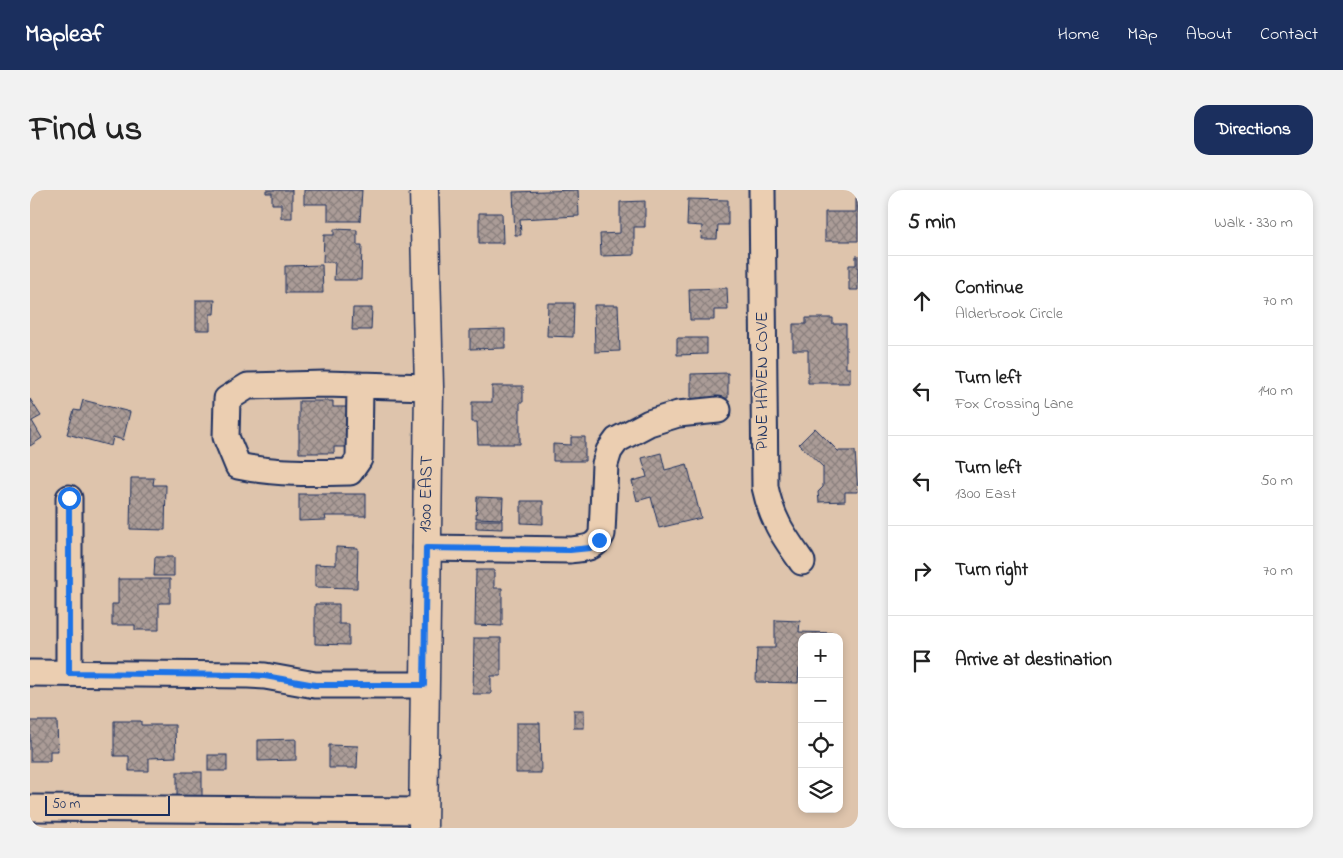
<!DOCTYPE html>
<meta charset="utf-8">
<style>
body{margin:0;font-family:"Indie Flower",sans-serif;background:#f2f2f2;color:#222}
.controls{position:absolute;right:15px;bottom:15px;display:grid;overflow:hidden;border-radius:10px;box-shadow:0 2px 8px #0003}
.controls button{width:45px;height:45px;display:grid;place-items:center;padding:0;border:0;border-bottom:1px solid #e0e0e0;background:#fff;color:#222;font:25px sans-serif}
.scale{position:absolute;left:15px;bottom:12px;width:125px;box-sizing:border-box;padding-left:5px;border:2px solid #1b2f5e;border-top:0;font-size:14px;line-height:18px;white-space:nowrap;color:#1b2f5e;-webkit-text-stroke:4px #ebceb1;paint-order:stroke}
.stop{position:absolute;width:15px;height:15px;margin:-11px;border:4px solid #1a73e8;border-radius:50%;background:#fff}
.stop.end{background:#1a73e8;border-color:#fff;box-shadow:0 1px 5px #0008}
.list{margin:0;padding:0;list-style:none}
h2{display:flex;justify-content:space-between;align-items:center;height:65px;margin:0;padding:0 20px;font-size:21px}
h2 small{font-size:16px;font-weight:400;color:#767676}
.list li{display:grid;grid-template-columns:32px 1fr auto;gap:15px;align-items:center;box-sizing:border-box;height:90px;padding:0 20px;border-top:1px solid #e0e0e0}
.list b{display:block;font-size:19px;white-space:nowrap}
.list p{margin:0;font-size:16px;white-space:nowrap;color:#767676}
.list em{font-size:16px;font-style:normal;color:#767676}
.icon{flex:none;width:28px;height:28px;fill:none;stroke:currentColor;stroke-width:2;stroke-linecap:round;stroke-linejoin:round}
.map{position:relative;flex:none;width:828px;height:638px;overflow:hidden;border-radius:15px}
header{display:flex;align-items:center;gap:30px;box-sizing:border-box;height:70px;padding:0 25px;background:#1b2f5e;color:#fff}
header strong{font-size:24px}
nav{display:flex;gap:28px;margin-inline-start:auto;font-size:18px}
.intro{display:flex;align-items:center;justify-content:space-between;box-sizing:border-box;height:120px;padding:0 30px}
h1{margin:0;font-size:35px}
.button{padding:12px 22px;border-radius:15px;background:#1b2f5e;color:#fff;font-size:18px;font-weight:700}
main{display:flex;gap:30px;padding:0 30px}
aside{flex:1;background:#fff;border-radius:15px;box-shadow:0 2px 8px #0003}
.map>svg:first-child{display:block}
.building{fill:url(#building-cross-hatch);stroke:#1b2f5e}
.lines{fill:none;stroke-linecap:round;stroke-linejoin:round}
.minor-casing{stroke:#1b2f5e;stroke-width:29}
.major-casing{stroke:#1b2f5e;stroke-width:31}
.minor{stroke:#ebceb1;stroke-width:25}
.major{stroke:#ebceb1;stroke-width:28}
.route{stroke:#1a73e8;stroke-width:6}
.labels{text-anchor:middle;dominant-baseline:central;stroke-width:4;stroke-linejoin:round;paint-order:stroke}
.street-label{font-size:18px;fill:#1b2f5e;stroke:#ebceb1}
</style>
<header>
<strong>Mapleaf</strong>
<nav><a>Home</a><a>Map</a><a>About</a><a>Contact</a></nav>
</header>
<div class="intro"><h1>Find us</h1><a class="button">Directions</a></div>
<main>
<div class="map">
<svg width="828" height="638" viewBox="0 0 828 638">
<defs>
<pattern id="building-cross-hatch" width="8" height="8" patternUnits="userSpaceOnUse" patternTransform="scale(1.25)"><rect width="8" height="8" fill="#ab9c97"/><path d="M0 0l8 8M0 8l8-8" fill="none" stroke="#8a807e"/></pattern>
</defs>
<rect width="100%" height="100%" fill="#dec4ac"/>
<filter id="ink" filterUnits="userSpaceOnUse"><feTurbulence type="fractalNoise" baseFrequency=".02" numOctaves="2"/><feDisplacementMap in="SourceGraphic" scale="10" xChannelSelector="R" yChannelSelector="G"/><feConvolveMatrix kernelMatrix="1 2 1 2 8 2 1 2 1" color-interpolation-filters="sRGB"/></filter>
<g filter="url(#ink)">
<g class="building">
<path d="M236,0H262V28H251V14H242V3H236Z"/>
<path d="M274,0H332L330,31H298V14H274Z"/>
<path d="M548,0L549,26L490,29L491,45H485L483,2Z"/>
<path d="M826,8H828V51H795V22H826Z"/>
<path d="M658,9L698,10V35H688L687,49H671L672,36L657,35Z"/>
<path d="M615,11V37H604V65L571,66L570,44L590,43V12Z"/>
<path d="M449,23H472L473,53H449Z"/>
<path d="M304,39L327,40V55H332L331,90H304L305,72H293L294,45H304Z"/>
<path d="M826,66H828V100H819V75H826Z"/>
<path d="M292,75L293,103H255V76Z"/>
<path d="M697,98L698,120H684V130H660L659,99Z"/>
<path d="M166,110H185L184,124H180V140H166Z"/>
<path d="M518,113H544L543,147L517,146Z"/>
<path d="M564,115H588L590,161L565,162Z"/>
<path d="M323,118H342L341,140H322Z"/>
<path d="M776,128H803V134H816V178H820V193H778V160H763V134H776Z"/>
<path d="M475,139V158L440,159V140Z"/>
<path d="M647,148H677V164L647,165Z"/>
<path d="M698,183V208L661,209V184Z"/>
<path d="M462,196H493V212H490V254H448L447,232H442V212H462Z"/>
<path d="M0,209L11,226L2,231L12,248L0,256Z"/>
<path d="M53,210L100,222L93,250L83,247L81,256L37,244L44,220L50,221Z"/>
<path d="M269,211H303V217H317L316,257H304V263H269Z"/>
<path d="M785,238L808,261H825L828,302H815V311L789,312L788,302L793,297V277L769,254Z"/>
<path d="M541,247H555V271H523V254L541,255Z"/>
<path d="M631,263L635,280L657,274L671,328L629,338L621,307L607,311L602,291L617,287L612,268Z"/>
<path d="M101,288H124L123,295H136L135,340L100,339Z"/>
<path d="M269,304H336V326H295L296,330L269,331Z"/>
<path d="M447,307L473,308L472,329L446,328Z"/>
<path d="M491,311H513V334L491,333Z"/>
<path d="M446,330H472V339L446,338Z"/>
<path d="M306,357L328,358L327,398L285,397V374L306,375Z"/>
<path d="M125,367H144V386H124Z"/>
<path d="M446,380H464V398H472V436L445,435Z"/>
<path d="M88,389H140V413H129V440H105V435H82V414H88Z"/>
<path d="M285,414H309V434H319V455L285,454Z"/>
<path d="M745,430L770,431L769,442L805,443V447H772V479H769L768,493L726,492L727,458H745Z"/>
<path d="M444,448H471V486H461V504H443Z"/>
<rect x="544" y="520" width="10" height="18"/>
<path d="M0,531H27L28,561H20V571H0Z"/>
<path d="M84,531H111V535H145L146,567L119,568V581H99V566H84Z"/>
<path d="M486,533H510L511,583H486Z"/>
<path d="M266,549V570L228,571V550Z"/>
<path d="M299,555L328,556L327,578H299Z"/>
<rect x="178" y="565" width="19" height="16"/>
<rect x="147" y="582" width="25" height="26"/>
</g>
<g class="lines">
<g class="minor-casing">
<g id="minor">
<path d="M732,0L735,297C742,330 753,345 772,372"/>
<path d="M330,195L329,269L320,282C282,283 246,284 208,276L196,247L197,209L218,196L295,194L399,197"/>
<path d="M39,308V483"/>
<path d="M396,358L540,360C555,358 565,359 572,344L575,274L579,261L587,250L619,233L648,224L688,220"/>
<path d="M0,483L218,485L235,486L285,495H394"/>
<path d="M0,618L393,621"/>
</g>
</g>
<g class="major-casing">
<path id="major" d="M393,638L399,197L394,0"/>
</g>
<use href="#minor" class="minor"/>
<use href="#major" class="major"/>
</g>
</g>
<g class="lines" filter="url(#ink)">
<path class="route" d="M39,308V483L218,485L235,486L285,495H394L396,358L540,360L560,358L569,350"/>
</g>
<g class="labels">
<g class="street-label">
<text transform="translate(733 191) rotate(-90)">PINE HAVEN COVE</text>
<text transform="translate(397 304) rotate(-89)">1300 EAST</text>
</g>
</g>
</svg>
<div class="controls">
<button>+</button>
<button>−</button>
<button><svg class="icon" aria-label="locate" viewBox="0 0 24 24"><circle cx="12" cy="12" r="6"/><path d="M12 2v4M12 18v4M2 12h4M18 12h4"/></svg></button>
<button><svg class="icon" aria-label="layers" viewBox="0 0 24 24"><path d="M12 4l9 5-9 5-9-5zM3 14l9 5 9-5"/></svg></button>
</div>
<div class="scale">50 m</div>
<div class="stop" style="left:39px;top:308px"></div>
<div class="stop end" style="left:569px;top:350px"></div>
</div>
<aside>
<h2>5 min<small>Walk · 330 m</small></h2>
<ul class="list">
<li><svg class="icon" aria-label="ahead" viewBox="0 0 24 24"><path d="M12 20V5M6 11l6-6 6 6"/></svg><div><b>Continue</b><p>Alderbrook Circle</p></div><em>70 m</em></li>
<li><svg class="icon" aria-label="left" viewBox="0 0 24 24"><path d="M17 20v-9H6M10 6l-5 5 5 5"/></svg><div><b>Turn left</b><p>Fox Crossing Lane</p></div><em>140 m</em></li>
<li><svg class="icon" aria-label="left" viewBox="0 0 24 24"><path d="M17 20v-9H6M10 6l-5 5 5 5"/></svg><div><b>Turn left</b><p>1300 East</p></div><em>50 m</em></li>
<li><svg class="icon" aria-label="right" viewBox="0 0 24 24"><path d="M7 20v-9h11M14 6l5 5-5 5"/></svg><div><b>Turn right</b></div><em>70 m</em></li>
<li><svg class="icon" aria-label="arrive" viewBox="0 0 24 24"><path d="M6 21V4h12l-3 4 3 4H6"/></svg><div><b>Arrive at destination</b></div></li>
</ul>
</aside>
</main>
